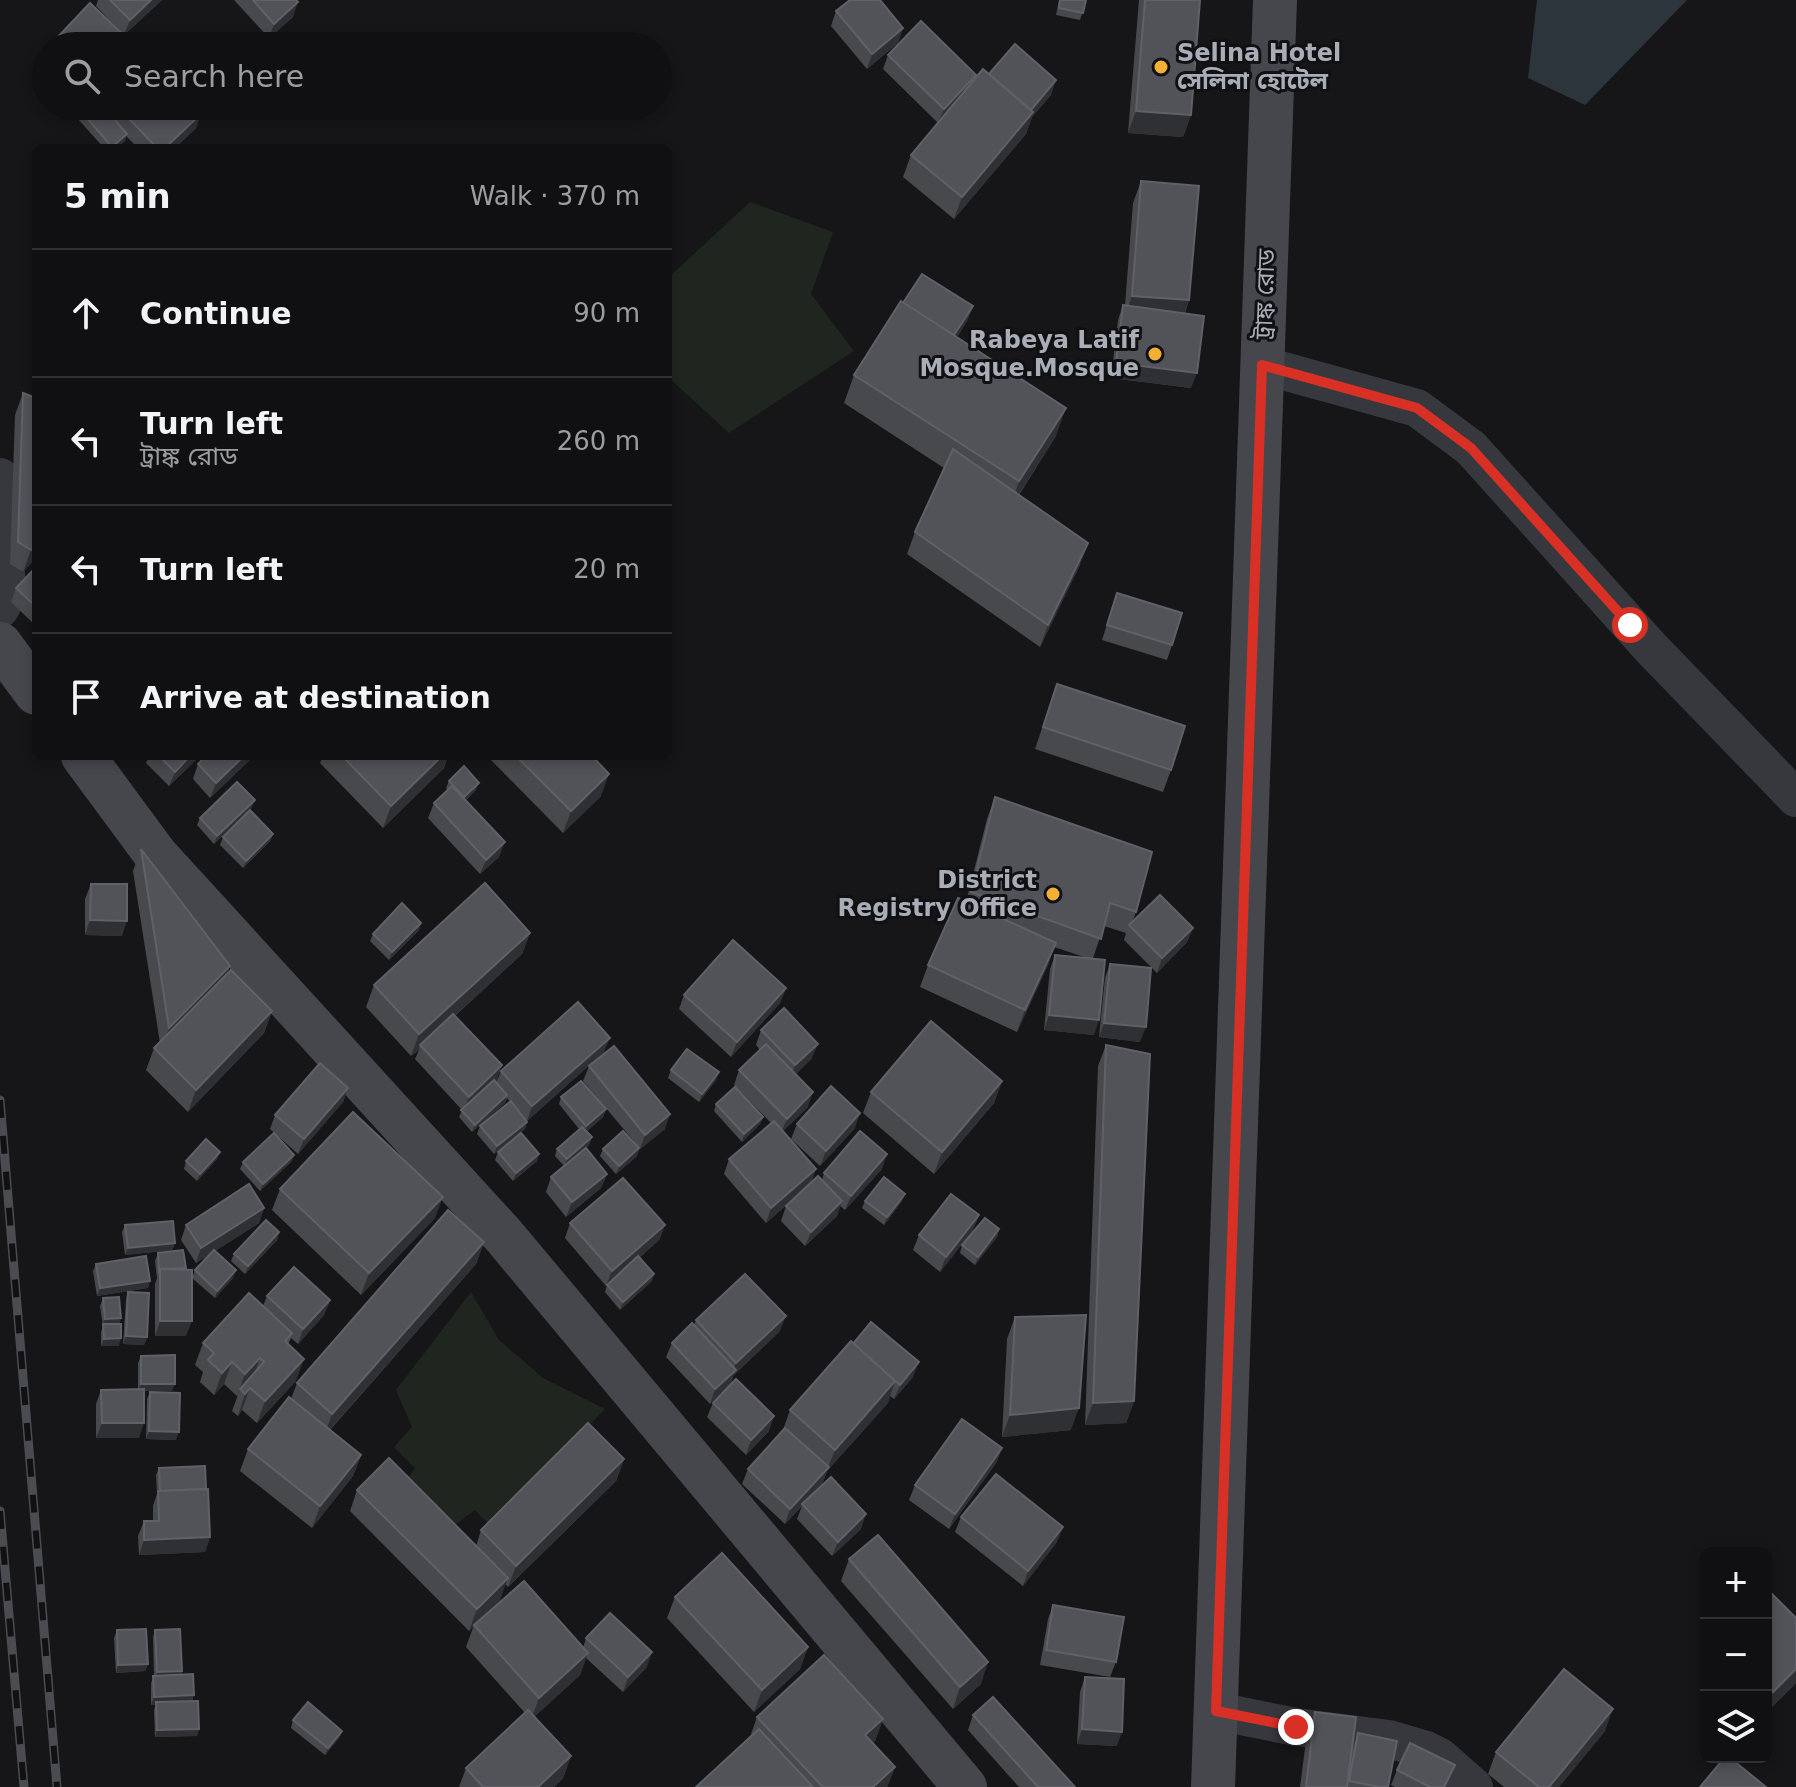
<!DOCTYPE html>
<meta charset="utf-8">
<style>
body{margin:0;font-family:"DejaVu Sans","Noto Sans Bengali",sans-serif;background:#1e1e20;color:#f1f3f6}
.controls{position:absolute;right:24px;bottom:24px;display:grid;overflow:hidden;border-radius:12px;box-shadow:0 4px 12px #0003}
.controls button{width:72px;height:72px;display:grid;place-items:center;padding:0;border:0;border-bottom:2px solid #303032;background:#101012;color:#f1f3f6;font:40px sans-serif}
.stop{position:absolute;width:24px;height:24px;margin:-18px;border:6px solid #d93025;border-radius:50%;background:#fff}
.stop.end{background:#d93025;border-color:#fff;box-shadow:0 2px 8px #0008}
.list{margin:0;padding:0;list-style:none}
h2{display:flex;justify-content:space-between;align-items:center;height:104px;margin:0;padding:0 32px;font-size:34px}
h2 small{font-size:26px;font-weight:400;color:#9c9d9f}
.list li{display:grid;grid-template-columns:52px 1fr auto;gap:24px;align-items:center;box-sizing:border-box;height:128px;padding:0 32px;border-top:2px solid #303032}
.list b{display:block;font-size:30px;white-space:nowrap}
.list p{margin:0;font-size:26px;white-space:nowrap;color:#9c9d9f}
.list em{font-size:26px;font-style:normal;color:#9c9d9f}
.icon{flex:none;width:44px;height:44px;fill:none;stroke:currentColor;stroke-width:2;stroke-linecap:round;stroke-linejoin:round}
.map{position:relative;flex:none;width:1796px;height:1787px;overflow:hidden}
.search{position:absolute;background:#101012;box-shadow:0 4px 12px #0003;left:32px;top:32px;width:640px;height:88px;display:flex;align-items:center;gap:20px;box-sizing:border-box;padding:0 28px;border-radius:44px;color:#9c9d9f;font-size:30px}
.panel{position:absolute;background:#101012;box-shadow:0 4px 12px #0003;left:32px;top:144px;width:640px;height:616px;border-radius:12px}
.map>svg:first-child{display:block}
.green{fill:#1e261f}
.water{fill:#2c353c}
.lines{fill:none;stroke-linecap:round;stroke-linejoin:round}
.minor{stroke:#37383d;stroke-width:38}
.secondary{stroke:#45474d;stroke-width:44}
.rail-casing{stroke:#4a4c52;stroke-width:9}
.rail{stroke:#111113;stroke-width:6;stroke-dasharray:18;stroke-linecap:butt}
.wall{fill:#47494d}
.shaded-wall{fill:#2f3033}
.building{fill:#525359;stroke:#5f6168;stroke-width:2}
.route{stroke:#d93025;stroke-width:10}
.poi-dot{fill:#f2b134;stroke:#111113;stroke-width:3}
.labels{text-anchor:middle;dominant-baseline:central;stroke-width:6;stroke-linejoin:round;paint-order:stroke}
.poi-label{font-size:24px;font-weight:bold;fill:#a8adb8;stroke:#111113;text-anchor:end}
.street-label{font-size:24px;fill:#a8adb8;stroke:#111113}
</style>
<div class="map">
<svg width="1796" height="1787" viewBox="0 0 1796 1787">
<rect width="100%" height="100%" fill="#161618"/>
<g class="green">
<path d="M750,202L833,232L811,294L854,351L729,433L668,377V278Z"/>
<path d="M471,1292L499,1340L543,1378L605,1409L490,1526L475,1510L452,1527L408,1478L415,1468L394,1447L412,1427L396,1390Z"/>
</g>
<path class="water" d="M1537,0H1687L1585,105L1528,78Z"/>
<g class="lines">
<g class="minor">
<path d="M1262,365L1417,408L1471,448L1650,647L1796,798"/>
<path d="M0,477L7,589L6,598L0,609"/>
<path d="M1216,1711L1296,1727L1389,1739L1426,1750L1440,1757L1474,1787"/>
</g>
<g class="secondary">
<path d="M0,644L36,693"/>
<path d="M83,756L156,855L504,1236L965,1787"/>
<path d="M1213,1787L1275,0"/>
</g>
<g class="rail-casing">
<g id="rail">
<path d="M0,1100L57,1787"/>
<path d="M0,1511L24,1787"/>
</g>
</g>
<use href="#rail" class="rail"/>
</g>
<g class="wall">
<path d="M98,0H162L124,35L96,6Z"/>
<path d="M234,0H296L293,17L269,38Z"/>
<path d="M1059,0H1086L1080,20L1056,15Z"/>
<path d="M1139,0H1200L1191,115L1183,137L1128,133Z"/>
<path d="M836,11L903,28L898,43L867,69L831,26Z"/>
<path d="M888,55L974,80L989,74L1051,95L1032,117L1026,134L954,219L903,177L911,155L938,123L883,69Z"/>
<path d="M85,106H194L201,114L196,128L175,148H138L126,136L125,141L117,148H104L77,118L80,110Z"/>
<path d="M1141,181L1189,300L1185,313L1191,388L1111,378L1118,320L1123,305H1125L1133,203Z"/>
<path d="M904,303L973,306L967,321L957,337L1056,436L1019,495L1080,565L1040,647L907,554L915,532L944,468L844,403L854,375Z"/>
<path d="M23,393L36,398V558L23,572L10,564L15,415Z"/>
<path d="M36,567V626L11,602L16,588Z"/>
<path d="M1117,593L1172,645L1167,660L1102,640Z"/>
<path d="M1057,684L1171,770L1163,792L1035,749Z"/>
<path d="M149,756H200L169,786L146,763Z"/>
<path d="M206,756H254L210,798L193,779L198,764Z"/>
<path d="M323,756H448L444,768L383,828L320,763Z"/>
<path d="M487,756H592L601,796L563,833Z"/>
<path d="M449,781L476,790L466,800L499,857L480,874L428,818L434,803L448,790L446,788Z"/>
<path d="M995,797L1136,912L1132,923L1193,928L1187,942L1157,973L1124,940L1126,933L1104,926L1093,958L1094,1035L1044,1030L1050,969L1055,955L1084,957L1054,947L1048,965L1017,1032L920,987L928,965L966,902L987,819Z"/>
<path d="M252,807L214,844L197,825L200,818Z"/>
<path d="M273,834L270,841L243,868L220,845L223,837Z"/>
<path d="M141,849L230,966L227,974L272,1011L264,1033L188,1112L146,1070L154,1048L160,1043L133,871Z"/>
<path d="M91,884L122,936L85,935V899Z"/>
<path d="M421,923L419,930L389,960L370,941L373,934Z"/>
<path d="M530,933L522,954L455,1016L497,1080L495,1082L496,1083L501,1071L604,1052L527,1121L525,1129L494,1154L477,1134L480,1126L510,1102L507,1098L505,1103L472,1132L459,1117L462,1110L415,1059L419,1050L411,1056L366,1007L374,985Z"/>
<path d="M1110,964L1140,1042L1099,1037L1105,978Z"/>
<path d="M786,988L780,1003L731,1057L679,1009L684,995Z"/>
<path d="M761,1030L812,1058L796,1074L808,1107L783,1131L812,1182L822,1180L824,1173L882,1169L845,1210L840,1206L837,1216L805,1246L781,1221L786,1206L802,1191L766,1223L724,1174L729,1159L771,1123L734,1085L739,1070L760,1050L756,1045Z"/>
<path d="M1106,1045L1134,1401L1126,1423L1085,1425L1098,1066Z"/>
<path d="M589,1066L665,1129L640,1149H639L637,1156L616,1174L600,1156L603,1149L638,1146L583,1081Z"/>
<path d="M671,1070L716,1080L699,1102L668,1078Z"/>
<path d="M1002,1081L994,1103L934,1174L863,1113L871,1092Z"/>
<path d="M348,1088L343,1102L298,1154L270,1129L275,1115Z"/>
<path d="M561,1097L606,1109L603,1117L586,1132L592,1137L589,1145L568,1164L607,1174L601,1188L566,1217L546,1192L551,1177L564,1166L555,1156L557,1149L579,1129L559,1104Z"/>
<path d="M716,1104L763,1117L760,1124L742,1142L714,1111Z"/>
<path d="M797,1124L855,1128L820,1166L791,1139Z"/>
<path d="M220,1152L217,1159L197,1181L184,1169L186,1161Z"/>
<path d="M498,1152L537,1161L513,1181L495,1160Z"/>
<path d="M294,1155L291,1162L260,1191L240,1169L243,1162Z"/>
<path d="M280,1189L435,1218L361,1295L272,1210Z"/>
<path d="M865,1201H902L884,1225L862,1208Z"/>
<path d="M264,1208L259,1223L215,1251L233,1278L215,1298L192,1278L195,1270L210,1254L196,1263L181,1240L186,1225Z"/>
<path d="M979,1215L973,1230L940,1272L913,1250L919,1235Z"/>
<path d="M570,1223L665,1225L659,1240L640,1257L652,1281L620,1310L605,1292L607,1285L606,1286L565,1238Z"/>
<path d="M125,1225L175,1243L172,1250L125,1255L122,1232Z"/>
<path d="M999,1229L997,1237L975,1265L960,1253L962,1245Z"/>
<path d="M279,1232L277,1240L245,1274L231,1261L234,1254Z"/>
<path d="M484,1242L476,1264L330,1430L361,1455L353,1476L312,1528L240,1471L248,1449L291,1399L297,1383Z"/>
<path d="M158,1253L185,1270L186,1336H155V1284L157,1278L155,1261Z"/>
<path d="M96,1264L150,1281L148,1288L97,1296L93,1271Z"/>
<path d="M128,1292L147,1337L144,1345L123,1344L126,1299Z"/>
<path d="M267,1296L330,1300L324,1315L298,1344L291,1338L288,1345L296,1381L257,1423L242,1410L238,1416L232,1411L238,1395L237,1396L224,1384L214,1395L200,1382L203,1372L195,1365L203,1343L263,1306Z"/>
<path d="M103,1298L121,1318L119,1324V1346H101V1332L103,1326L100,1306Z"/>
<path d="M1015,1317L1071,1430L1002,1437L1007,1339Z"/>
<path d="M696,1320L780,1331L734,1375L710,1404L666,1357L672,1343L694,1325Z"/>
<path d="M141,1356L172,1391H144L139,1438H96V1404L101,1390L138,1389V1363Z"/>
<path d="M913,1377L894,1399L890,1396L888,1403L827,1471L823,1482L809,1497L861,1529L832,1556L797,1519L802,1506L785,1524L742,1484L748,1469L783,1430L790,1410Z"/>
<path d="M150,1392L176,1440L146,1439L147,1399Z"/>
<path d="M713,1403L769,1431L746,1455L707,1417Z"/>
<path d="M1002,1448L996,1463L949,1529L909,1500L915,1485Z"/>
<path d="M624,1459L616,1481L508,1587L505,1584L500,1600L469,1631L350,1511L357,1490L476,1546L481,1530Z"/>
<path d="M159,1468L210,1537L205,1552L139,1555L138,1536L144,1521H153V1506L157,1494L156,1475Z"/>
<path d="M961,1517L1057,1542L1023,1586L955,1532Z"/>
<path d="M849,1559L981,1684L953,1709L841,1581Z"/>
<path d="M1766,1588L1796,1618V1683L1766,1713Z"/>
<path d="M675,1597L808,1647L800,1669L754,1712L667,1618Z"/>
<path d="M1053,1605L1116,1662L1110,1677L1040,1665L1048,1619Z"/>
<path d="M474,1625L583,1648L586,1638L647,1667L623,1692L586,1658L580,1675L534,1717L571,1756L563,1778L554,1787H459L466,1768L525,1713L466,1647Z"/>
<path d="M117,1630L148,1664L145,1671L116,1673L114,1638Z"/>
<path d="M155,1630L182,1671L181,1675L194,1695L192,1701L199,1729L197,1736L155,1737L154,1710L156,1704L151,1705V1683L154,1676L153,1637Z"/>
<path d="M1085,1677L1117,1746L1077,1744L1080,1692Z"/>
<path d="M1315,1712L1351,1759L1353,1748L1358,1733L1388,1787H1300L1307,1733Z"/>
<path d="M973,1715L1075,1787H1019L968,1730Z"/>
<path d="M757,1717L883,1719L875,1741L872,1743L895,1767L887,1787H696L750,1737Z"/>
<path d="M293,1720L342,1731L339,1738L325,1755L291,1728Z"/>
<path d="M1605,1731L1559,1787H1504L1488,1774L1496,1752Z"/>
<path d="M1397,1770L1449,1779L1445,1787H1395L1391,1785Z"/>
</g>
<g class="shaded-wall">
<path d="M151,0H162L124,35L130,20Z"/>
<path d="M298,2L293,17L269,38L274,24Z"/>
<path d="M903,28L898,43L867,69L872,54Z"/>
<path d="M976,75L971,90L938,123L944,109Z"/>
<path d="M1056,80L1051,95L1032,117L1026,134L954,219L962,197L1029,112Z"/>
<path d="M1136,111L1191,115L1183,137L1128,133Z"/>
<path d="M201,114L196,128L175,148H165Z"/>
<path d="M127,134L125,141L117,148H112Z"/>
<path d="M1132,296L1189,300L1181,322L1124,318Z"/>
<path d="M973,306L967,321L945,357L950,342Z"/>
<path d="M1116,363L1197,373L1191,388L1111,378Z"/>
<path d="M1066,408L1056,436L1009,510L1019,481Z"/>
<path d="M1088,543L1080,565L1040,647L1048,625Z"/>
<path d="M36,544V558L23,572L31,550Z"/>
<path d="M190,756H200L169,786L175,772Z"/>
<path d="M244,756H254L210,798L216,783Z"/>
<path d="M442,756H448L444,768L383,828L391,806Z"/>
<path d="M609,774L601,796L563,833L571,811Z"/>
<path d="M479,783L476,790L461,804L464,797Z"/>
<path d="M255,800L252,807L214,844L217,836Z"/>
<path d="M273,834L270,841L243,868L246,861Z"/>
<path d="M505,842L499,857L480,874L486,860Z"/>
<path d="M90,920L127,921L122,936L85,935Z"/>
<path d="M421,923L419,930L389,960L392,952Z"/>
<path d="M1193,928L1187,942L1157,973L1162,958Z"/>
<path d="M530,933L522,954L422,1046L420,1045L419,1050L411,1056L419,1034Z"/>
<path d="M1056,943L1048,965L1017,1032L1025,1010Z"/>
<path d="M230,966L222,988L161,1050L169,1028Z"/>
<path d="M786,988L780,1003L731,1057L737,1042Z"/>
<path d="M272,1011L264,1033L188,1112L196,1090Z"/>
<path d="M1049,1015L1099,1020L1094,1035L1044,1030Z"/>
<path d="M1104,1023L1146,1027L1140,1042L1099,1037Z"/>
<path d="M610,1038L604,1052L527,1121L532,1106Z"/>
<path d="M818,1044L812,1058L790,1080L795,1065Z"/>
<path d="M502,1065L497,1080L463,1111L469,1097Z"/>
<path d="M719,1072L716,1080L699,1102L702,1094Z"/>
<path d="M1002,1081L994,1103L934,1174L942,1152Z"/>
<path d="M348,1088L343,1102L298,1154L304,1139Z"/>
<path d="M813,1092L808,1107L781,1133L787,1119Z"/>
<path d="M507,1095L505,1103L472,1132L475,1125Z"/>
<path d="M606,1109L603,1117L584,1134L586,1126Z"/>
<path d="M860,1113L855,1128L820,1166L826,1151Z"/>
<path d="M670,1114L665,1129L640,1149L645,1135Z"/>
<path d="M763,1117L760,1124L742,1142L744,1134Z"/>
<path d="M527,1122L525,1129L494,1154L497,1146Z"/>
<path d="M592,1137L589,1145L565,1167L567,1159Z"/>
<path d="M639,1148L637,1156L616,1174L619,1166Z"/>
<path d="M220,1152L217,1159L197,1181L200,1174Z"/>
<path d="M539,1154L537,1161L513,1181L516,1173Z"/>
<path d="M887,1154L882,1169L845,1210L851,1196Z"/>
<path d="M294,1155L291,1162L260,1191L263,1184Z"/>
<path d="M816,1169L811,1184L766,1223L771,1208Z"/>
<path d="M607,1174L601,1188L566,1217L572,1202Z"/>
<path d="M905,1194L902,1201L884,1225L887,1217Z"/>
<path d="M443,1197L435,1218L361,1295L369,1273Z"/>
<path d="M842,1201L837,1216L805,1246L811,1232Z"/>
<path d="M264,1208L259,1223L196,1263L201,1248Z"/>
<path d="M979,1215L973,1230L940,1272L946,1257Z"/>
<path d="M665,1225L659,1240L606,1286L612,1271Z"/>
<path d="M999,1229L997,1237L975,1265L978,1257Z"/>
<path d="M279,1232L277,1240L245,1274L248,1266Z"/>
<path d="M484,1242L476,1264L324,1436L332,1414Z"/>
<path d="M175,1243L172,1250L125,1255L128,1248Z"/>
<path d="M236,1270L233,1278L215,1298L217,1291Z"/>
<path d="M654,1274L652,1281L620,1310L623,1302Z"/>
<path d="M150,1281L148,1288L97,1296L100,1288Z"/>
<path d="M330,1300L324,1315L298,1344L303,1329Z"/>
<path d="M786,1316L780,1331L734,1375L731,1384L710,1404L715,1389L732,1373L736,1363Z"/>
<path d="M121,1318L118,1325L102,1326L105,1319Z"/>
<path d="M160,1321H192L186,1336H155Z"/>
<path d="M126,1336L147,1337L144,1345L123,1344Z"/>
<path d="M121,1338L119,1346H101L104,1339Z"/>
<path d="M260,1358L252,1380L240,1389L237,1396L245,1374Z"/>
<path d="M304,1359L296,1381L257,1423L265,1401Z"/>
<path d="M232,1362L224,1384L214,1395L222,1373Z"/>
<path d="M919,1362L913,1377L894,1399L900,1385Z"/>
<path d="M895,1381L888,1403L827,1471L823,1482L785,1524L790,1509L828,1467L835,1450Z"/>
<path d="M141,1384H175L172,1391H138Z"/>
<path d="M250,1388L242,1410L238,1416L245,1394Z"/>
<path d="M1134,1401L1126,1423L1085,1425L1093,1403Z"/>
<path d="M1079,1408L1071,1430L1002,1437L1010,1415Z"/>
<path d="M774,1416L769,1431L746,1455L751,1440Z"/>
<path d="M102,1423H144L139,1438H96Z"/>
<path d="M149,1431L179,1432L176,1440L146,1439Z"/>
<path d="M1002,1448L996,1463L949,1529L955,1514Z"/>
<path d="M361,1455L353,1476L312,1528L320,1506Z"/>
<path d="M624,1459L616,1481L508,1587L516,1566Z"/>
<path d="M866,1514L861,1529L832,1556L838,1542Z"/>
<path d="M1063,1527L1057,1542L1023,1586L1028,1571Z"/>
<path d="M210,1537L205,1552L139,1555L144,1540Z"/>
<path d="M508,1578L500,1600L469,1631L477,1609Z"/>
<path d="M808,1647L800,1669L754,1712L762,1690Z"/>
<path d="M652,1652L647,1667L623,1692L628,1677Z"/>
<path d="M588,1653L580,1675L531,1720L539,1698Z"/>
<path d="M988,1662L981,1684L953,1709L960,1687Z"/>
<path d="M148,1664L145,1671L116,1673L118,1665Z"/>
<path d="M1796,1669V1683L1766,1713L1773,1692Z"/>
<path d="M182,1671L179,1678L155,1679L157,1672Z"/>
<path d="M194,1695L191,1703L151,1705L154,1697Z"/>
<path d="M1613,1709L1605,1731L1559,1787H1549Z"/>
<path d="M883,1719L875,1741L857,1757L865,1735Z"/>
<path d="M199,1729L197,1736L155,1737L157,1730Z"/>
<path d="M1082,1729L1122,1732L1117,1746L1077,1744Z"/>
<path d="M342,1731L339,1738L325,1755L328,1748Z"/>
<path d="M571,1756L563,1778L554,1787H538Z"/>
<path d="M895,1767L887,1787H873Z"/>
</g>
<g class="building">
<path d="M110,0H151L130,20Z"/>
<path d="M253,0H296L298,2L274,24Z"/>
<path d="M850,0H880L903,28L872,54L836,11Z"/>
<path d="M1060,0H1086L1083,13L1059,8Z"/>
<path d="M1145,0H1200L1191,115L1136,111Z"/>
<path d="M90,3L135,46H59L54,41Z"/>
<path d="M921,21L976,75L944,109L888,55Z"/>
<path d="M1015,44L1056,80L1031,110L989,74Z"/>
<path d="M983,69L1033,112L962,197L911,155Z"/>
<path d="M85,106H103L127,134L112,147L80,110Z"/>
<path d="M117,106H194L201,114L165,148H157Z"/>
<path d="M1141,181L1199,186L1189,300L1132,296Z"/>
<path d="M922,274L973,306L954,335L903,303Z"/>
<path d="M901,301L1066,408L1019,481L854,375Z"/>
<path d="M1123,305L1204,316L1197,373L1116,363Z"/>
<path d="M23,393L36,398V544L31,550L18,542Z"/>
<path d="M953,449L1088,543L1048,625L915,532Z"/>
<path d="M36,567V607L16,588Z"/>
<path d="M1117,593L1182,613L1172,645L1107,625Z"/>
<path d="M1057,684L1185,726L1171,770L1043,727Z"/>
<path d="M159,756H190L175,772Z"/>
<path d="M206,756H244L216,783L198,764Z"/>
<path d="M342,756H442L391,806Z"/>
<path d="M516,756H592L609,774L571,811Z"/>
<path d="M464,766L479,783L464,797L449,781Z"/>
<path d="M237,782L255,800L217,836L200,818Z"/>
<path d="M452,786L505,842L486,860L434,803Z"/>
<path d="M995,797L1152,852L1136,912L1110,903L1101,939L971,892Z"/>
<path d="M250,810L273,834L246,861L223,837Z"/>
<path d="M141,849L230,966L169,1028Z"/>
<path d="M485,883L530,933L419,1034L374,985Z"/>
<path d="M91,884H127V921L90,920Z"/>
<path d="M1160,895L1193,928L1162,958L1129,925Z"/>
<path d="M958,898L1056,943L1025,1010L928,965Z"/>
<path d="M402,903L421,923L392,952L373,934Z"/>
<path d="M733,940L786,988L737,1042L684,995Z"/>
<path d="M1055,955L1105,960L1099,1020L1049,1015Z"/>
<path d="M1110,964L1151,968L1146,1027L1104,1023Z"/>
<path d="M231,970L272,1011L196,1090L154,1048Z"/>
<path d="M578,1002L610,1038L532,1106L501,1071Z"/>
<path d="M784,1008L818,1044L795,1065L761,1030Z"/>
<path d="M453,1014L502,1065L469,1097L420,1045Z"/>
<path d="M931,1021L1002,1081L942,1152L871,1092Z"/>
<path d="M766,1044L813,1092L787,1119L739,1070Z"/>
<path d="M1106,1045L1150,1054L1134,1401L1093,1403Z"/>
<path d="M614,1046L670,1114L645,1135L589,1066Z"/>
<path d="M687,1049L719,1072L702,1094L671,1070Z"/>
<path d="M320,1063L348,1088L304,1139L275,1115Z"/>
<path d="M494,1080L507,1095L475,1125L461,1110Z"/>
<path d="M581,1081L606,1109L586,1126L561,1097Z"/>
<path d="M831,1086L860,1113L826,1151L797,1124Z"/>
<path d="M735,1087L763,1117L744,1134L716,1104Z"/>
<path d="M511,1101L527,1122L497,1146L480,1126Z"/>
<path d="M353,1112L443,1197L369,1273L280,1189Z"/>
<path d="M774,1121L816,1169L771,1208L729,1159Z"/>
<path d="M582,1127L592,1137L567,1159L557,1149Z"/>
<path d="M623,1131L639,1148L619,1166L603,1149Z"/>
<path d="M860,1131L887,1154L851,1196L824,1173Z"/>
<path d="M274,1133L294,1155L263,1184L243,1162Z"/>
<path d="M521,1133L539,1154L516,1173L498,1152Z"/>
<path d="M206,1139L220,1152L200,1174L186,1161Z"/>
<path d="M586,1148L607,1174L572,1202L551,1177Z"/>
<path d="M818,1176L842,1201L811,1232L786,1206Z"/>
<path d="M884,1177L905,1194L887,1217L865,1201Z"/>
<path d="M623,1178L665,1225L612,1271L570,1223Z"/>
<path d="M249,1184L264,1208L201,1248L186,1225Z"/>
<path d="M951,1194L979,1215L946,1257L919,1235Z"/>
<path d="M448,1210L484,1242L332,1414L297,1383Z"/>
<path d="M985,1218L999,1229L978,1257L962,1245Z"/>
<path d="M266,1220L279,1232L248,1266L234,1254Z"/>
<path d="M173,1221L175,1243L128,1248L125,1225Z"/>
<path d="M183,1250L186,1268L160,1269L159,1271L158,1253Z"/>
<path d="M214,1250L236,1270L217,1291L195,1270Z"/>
<path d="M146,1256L150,1281L100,1288L96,1264Z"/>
<path d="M638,1256L654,1274L623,1302L607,1285Z"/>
<path d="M294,1267L330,1300L303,1329L267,1296Z"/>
<path d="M160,1269L192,1270V1321H160Z"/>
<path d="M745,1274L786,1316L736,1363L696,1320Z"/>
<path d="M128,1292L149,1293L147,1337L126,1336Z"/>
<path d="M249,1293L292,1333L285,1341L304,1359L265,1401L250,1388L245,1394L240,1389L264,1362L260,1358L245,1374L232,1362L222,1373L208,1360L214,1353L203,1343Z"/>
<path d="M119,1297L121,1318L105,1319L103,1298Z"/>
<path d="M1086,1315L1079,1408L1010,1415L1015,1317Z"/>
<path d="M871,1322L919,1362L900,1385L853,1344Z"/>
<path d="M692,1323L736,1370L715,1389L672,1343Z"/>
<path d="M103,1324H121V1338L104,1339Z"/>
<path d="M851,1341L895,1381L835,1450L790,1410Z"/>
<path d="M175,1355V1384H141V1356Z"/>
<path d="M736,1379L774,1416L751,1440L713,1403Z"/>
<path d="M144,1389V1423H102L101,1390Z"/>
<path d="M150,1392L180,1393L179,1432L149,1431Z"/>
<path d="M289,1397L361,1455L320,1506L248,1449Z"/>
<path d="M962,1419L1002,1448L955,1514L915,1485Z"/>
<path d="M588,1423L624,1459L516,1566L481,1530Z"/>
<path d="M785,1428L829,1467L790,1509L748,1469Z"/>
<path d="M389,1458L508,1578L477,1609L357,1490Z"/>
<path d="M205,1466L206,1489L160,1491L159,1468Z"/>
<path d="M996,1474L1063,1527L1028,1571L961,1517Z"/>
<path d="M831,1477L866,1514L838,1542L802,1504Z"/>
<path d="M208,1489L210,1537L144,1540V1521H159L158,1491Z"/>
<path d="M878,1535L988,1662L960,1687L849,1559Z"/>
<path d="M722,1553L808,1647L762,1690L675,1597Z"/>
<path d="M524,1581L588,1653L539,1698L474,1625Z"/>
<path d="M1766,1588L1796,1618V1669L1773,1692L1766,1685Z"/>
<path d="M1053,1605L1124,1617L1116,1662L1046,1650Z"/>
<path d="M610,1613L652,1652L628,1677L586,1638Z"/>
<path d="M146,1629L148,1664L118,1665L117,1630Z"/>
<path d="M180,1629L182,1671L157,1672L155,1630Z"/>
<path d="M824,1655L883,1719L865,1735L895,1767L873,1787H823L757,1717Z"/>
<path d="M1564,1669L1613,1709L1549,1787H1539L1496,1752Z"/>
<path d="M193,1674L194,1695L154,1697L153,1676Z"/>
<path d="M1085,1677L1124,1679L1122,1732L1082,1729Z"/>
<path d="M993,1697L1075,1787H1038L973,1715Z"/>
<path d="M198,1701L199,1729L157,1730L156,1702Z"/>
<path d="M308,1702L342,1731L328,1748L293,1720Z"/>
<path d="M528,1710L571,1756L538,1787H483L466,1768Z"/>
<path d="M1315,1712L1356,1717L1347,1787H1306Z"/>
<path d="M759,1729L813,1787H696Z"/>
<path d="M1358,1733L1397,1741L1388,1787H1380L1349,1781Z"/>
<path d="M1410,1743L1455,1765L1444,1787H1430L1397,1770Z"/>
<path d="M1725,1757H1729L1766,1787H1700Z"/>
</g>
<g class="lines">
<path class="route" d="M1296,1727L1216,1711L1262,365L1417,408L1471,448L1630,625"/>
</g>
<g class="poi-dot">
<circle cx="1161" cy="67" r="8"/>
<circle cx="1155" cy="354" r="8"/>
<circle cx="1053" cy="894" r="8"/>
</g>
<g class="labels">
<g class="poi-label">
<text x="1177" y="53" text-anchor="start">Selina Hotel<tspan x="1177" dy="28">সেলিনা হোটেল</tspan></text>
<text x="1139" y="340">Rabeya Latif<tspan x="1139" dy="28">Mosque.Mosque</tspan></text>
<text x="1037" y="880">District<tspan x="1037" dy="28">Registry Office</tspan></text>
</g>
<g class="street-label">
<text transform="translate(1265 294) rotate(-88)">ট্রাঙ্ক রোড</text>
</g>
</g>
</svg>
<div class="controls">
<button>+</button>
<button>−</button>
<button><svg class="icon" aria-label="layers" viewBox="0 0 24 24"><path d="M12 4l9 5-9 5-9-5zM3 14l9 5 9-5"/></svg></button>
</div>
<div class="stop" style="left:1630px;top:625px"></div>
<div class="stop end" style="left:1296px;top:1727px"></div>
<div class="search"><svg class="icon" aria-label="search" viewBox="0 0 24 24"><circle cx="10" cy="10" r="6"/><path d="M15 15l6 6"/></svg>Search here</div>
<section class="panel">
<h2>5 min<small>Walk · 370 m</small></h2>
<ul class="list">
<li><svg class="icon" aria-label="ahead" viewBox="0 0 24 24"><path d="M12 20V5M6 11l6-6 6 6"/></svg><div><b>Continue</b></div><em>90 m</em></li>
<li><svg class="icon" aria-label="left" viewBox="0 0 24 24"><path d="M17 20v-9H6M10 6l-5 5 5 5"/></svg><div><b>Turn left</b><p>ট্রাঙ্ক রোড</p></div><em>260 m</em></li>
<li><svg class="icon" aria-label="left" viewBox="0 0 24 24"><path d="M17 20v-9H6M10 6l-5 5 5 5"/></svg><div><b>Turn left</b></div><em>20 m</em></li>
<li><svg class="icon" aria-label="arrive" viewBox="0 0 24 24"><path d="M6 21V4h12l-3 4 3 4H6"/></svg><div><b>Arrive at destination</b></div></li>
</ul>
</section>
</div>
